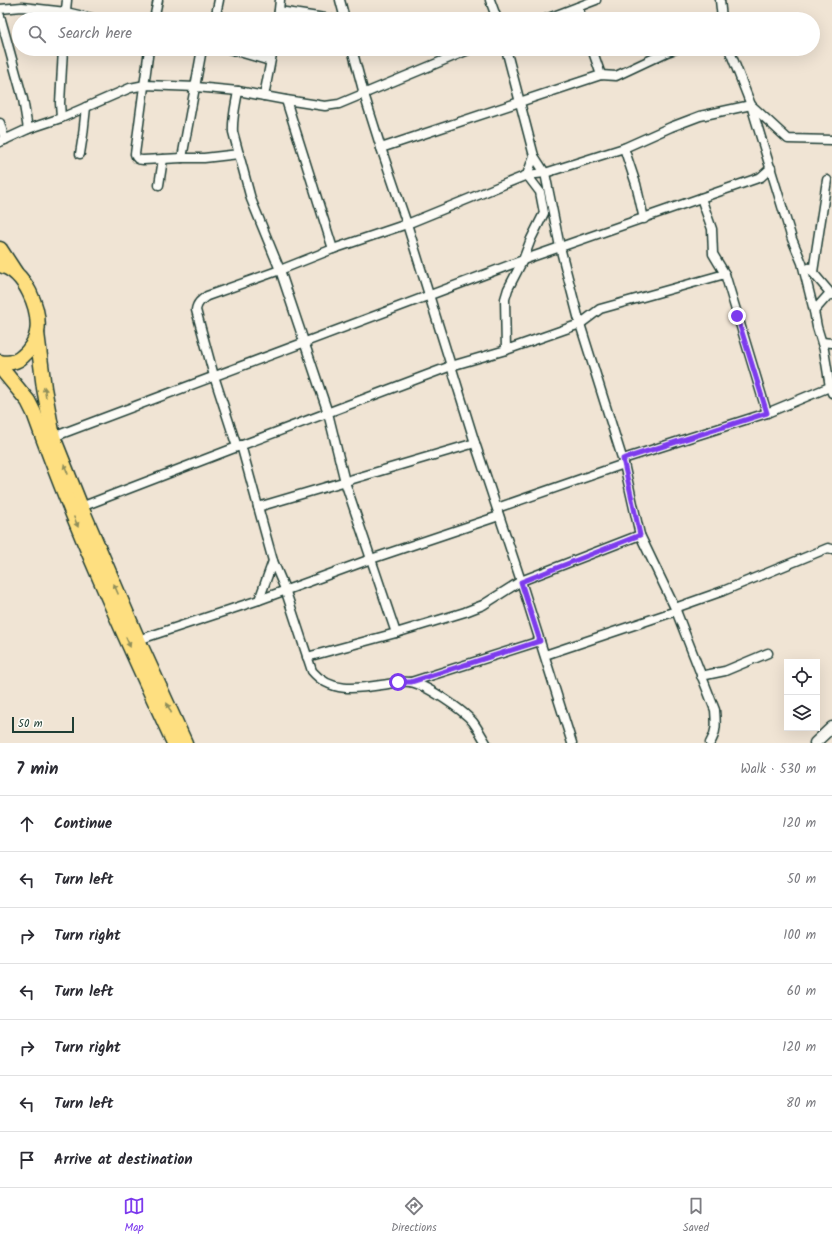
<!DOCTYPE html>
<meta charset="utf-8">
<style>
body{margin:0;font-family:Kalam,sans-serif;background:#f2f2f3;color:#2b2b33}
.controls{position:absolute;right:12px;bottom:12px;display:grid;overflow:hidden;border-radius:0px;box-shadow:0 4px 16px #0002}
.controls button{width:36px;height:36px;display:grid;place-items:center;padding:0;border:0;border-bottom:1px solid #e1e1e2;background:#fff;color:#2b2b33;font:20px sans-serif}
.scale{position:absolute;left:12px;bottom:10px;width:62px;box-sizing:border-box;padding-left:4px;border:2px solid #1f3d34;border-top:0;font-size:11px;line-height:14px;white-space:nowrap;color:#1f3d34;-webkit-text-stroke:3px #fdfcf7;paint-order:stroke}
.stop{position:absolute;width:12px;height:12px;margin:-9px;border:3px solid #7c3aed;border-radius:50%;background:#fff}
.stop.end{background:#7c3aed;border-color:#fff;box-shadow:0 1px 4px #0008}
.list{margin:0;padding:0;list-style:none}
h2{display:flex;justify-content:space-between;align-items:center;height:52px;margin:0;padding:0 16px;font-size:17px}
h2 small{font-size:13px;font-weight:400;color:#7c7c81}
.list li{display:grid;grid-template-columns:26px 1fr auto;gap:12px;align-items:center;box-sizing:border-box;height:56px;padding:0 16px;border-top:1px solid #e1e1e2}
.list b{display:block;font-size:15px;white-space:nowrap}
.list em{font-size:13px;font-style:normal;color:#7c7c81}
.icon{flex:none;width:22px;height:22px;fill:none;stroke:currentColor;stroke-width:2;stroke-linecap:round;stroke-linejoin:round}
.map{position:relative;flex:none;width:832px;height:743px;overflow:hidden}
.search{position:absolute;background:#fff;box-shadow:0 4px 16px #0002;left:12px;right:12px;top:12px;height:44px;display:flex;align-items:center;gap:10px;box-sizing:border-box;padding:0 14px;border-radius:22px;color:#7c7c81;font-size:15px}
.sheet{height:444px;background:#fff}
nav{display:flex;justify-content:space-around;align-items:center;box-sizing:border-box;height:56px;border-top:1px solid #e1e1e2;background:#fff;font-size:11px;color:#7c7c81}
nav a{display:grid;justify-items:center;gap:2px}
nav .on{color:#7c3aed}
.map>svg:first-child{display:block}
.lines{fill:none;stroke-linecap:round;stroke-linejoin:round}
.minor-casing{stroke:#1f3d34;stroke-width:11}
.tertiary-casing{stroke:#1f3d34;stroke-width:13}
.trunk-casing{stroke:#1f3d34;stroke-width:17}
.minor{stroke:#fdfcf7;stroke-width:8}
.tertiary{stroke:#fdfcf7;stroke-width:10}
.trunk{stroke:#fedf80;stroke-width:14}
.oneway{fill:#8e8e5a}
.route{stroke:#7c3aed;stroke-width:5}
</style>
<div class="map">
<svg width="832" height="743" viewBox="0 0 832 743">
<rect width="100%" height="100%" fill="#f0e4d4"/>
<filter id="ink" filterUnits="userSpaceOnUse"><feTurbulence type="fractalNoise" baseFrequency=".025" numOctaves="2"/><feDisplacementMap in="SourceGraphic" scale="8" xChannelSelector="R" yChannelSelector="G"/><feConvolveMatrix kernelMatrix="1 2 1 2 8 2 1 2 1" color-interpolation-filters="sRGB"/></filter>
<g filter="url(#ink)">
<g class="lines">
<g class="minor-casing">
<g id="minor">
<path d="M340,0L345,19"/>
<path d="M490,0L497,19"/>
<path d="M720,0L722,19"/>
<path d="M578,7L582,19"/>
<path d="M0,9L22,7L66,12L96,19"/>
<path d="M279,11L331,19"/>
<path d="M0,16L23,99L28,129"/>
<path d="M65,19L67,0"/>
<path d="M154,19L158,0"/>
<path d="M215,19L219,0"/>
<path d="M278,19L280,0"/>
<path d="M546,19L596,0"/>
<path d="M149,49L135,154C136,159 138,160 143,160L182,158H204L239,154"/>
<path d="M229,49L270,61"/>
<path d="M352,49L364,94L381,148L407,224L475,443L521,581L572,743"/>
<path d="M506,49L534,156L545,173L560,247L580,324L624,464L640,535L675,608L715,710C716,723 717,732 710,743"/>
<path d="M592,49L601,75"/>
<path d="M729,49L751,105L792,239L802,263L814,311L817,327L824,350L830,387L832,393"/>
<path d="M238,91C236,104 232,118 233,132L251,199L280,270L328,413L345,482L396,633"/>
<path d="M264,96L273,49"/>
<path d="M286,100L333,249"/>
<path d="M61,118L60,103L63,49"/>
<path d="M0,123L5,140"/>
<path d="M0,142L28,129L61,118L130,88L145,85L196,87L238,91L286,100L325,106L339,104L471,49"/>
<path d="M381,148L601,75L616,76L667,52L676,49"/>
<path d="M624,148L636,184L644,219"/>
<path d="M80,154L83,135L86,107"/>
<path d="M182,158L202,49"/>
<path d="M159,185L163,159"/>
<path d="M701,198L712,229L713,254L725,274L767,413"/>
<path d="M809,268L832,295"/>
<path d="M813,272L827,180"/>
<path d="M814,311L830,293"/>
<path d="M822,342L832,343"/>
<path d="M506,350L505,299L508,289L523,260L531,239L544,213L540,192L527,175L534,156"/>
<path d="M53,437L523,260L761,177L771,168"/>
<path d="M241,445L273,561L285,589L312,671C332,695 361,688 388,684C395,683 402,681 410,682C425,684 463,710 473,722C478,729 482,736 486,743"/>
<path d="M237,447L214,376L196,310C197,303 201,300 207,296L280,270L333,249L407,224L527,175L545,173L624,148L671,127L700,116L751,105L788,139L832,140"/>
<path d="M623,459L767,413L832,386"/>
<path d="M81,507L237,447L451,366L506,350L580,324L600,309L725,274"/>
<path d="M258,507L475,443"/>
<path d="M497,508L624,464"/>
<path d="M259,600L273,561"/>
<path d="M675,608L723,591L828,548L832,549"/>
<path d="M138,640L259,600L371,559L499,516"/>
<path d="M545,655L676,611"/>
<path d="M307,657L396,633L465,612L483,605L521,581L640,535"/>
<path d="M701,676L725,671L768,653"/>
<path d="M411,682L540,641"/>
</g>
</g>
<g class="tertiary-casing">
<path id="tertiary" d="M815,743L832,727"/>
</g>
<g class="trunk-casing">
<g id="trunk">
<path d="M0,249L15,272"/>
<path d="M0,265C25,271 41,309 37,333C35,342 30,350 23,356C17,362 8,364 0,362"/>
<path d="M37,333L44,388L53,437L81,507L138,640L185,743"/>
<path d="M0,367L28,401L34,413C74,525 124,635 174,743"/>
</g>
</g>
<use href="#minor" class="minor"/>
<use href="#tertiary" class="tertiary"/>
<use href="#trunk" class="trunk"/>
</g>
<defs><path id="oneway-solid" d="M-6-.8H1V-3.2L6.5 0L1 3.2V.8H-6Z"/></defs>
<g class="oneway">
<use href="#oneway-solid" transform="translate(45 392) rotate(-99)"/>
<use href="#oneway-solid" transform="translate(66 469) rotate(-111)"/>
<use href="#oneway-solid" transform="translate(76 522) rotate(67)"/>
<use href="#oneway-solid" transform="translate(116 589) rotate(-113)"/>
<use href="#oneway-solid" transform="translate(128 642) rotate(66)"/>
<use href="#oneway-solid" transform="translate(169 708) rotate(-115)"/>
</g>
</g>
<g class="lines" filter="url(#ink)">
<path class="route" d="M398,682H411L540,641L521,582L640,535L623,459L767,413L737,316"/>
</g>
</svg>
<div class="controls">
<button><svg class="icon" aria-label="locate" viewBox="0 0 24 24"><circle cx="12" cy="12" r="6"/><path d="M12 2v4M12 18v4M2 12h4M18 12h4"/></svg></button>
<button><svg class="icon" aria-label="layers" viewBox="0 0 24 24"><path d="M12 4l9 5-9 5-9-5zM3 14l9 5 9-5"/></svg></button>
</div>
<div class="scale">50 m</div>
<div class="stop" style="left:398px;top:682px"></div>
<div class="stop end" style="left:737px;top:316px"></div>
<div class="search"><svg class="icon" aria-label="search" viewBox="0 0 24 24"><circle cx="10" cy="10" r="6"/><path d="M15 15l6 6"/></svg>Search here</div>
</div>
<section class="sheet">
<h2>7 min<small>Walk · 530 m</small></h2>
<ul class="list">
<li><svg class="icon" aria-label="ahead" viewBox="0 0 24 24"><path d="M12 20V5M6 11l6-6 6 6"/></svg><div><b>Continue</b></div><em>120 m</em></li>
<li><svg class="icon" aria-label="left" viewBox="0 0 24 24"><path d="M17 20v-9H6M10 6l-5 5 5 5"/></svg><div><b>Turn left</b></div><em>50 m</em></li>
<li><svg class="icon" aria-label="right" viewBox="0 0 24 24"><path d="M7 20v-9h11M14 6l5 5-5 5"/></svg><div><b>Turn right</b></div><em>100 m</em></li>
<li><svg class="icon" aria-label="left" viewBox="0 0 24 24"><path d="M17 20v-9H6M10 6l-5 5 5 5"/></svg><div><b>Turn left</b></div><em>60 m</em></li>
<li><svg class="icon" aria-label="right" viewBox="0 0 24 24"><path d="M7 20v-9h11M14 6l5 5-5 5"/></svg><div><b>Turn right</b></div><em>120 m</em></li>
<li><svg class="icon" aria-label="left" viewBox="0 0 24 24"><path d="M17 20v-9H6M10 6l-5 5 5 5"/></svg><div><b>Turn left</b></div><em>80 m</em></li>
<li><svg class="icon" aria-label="arrive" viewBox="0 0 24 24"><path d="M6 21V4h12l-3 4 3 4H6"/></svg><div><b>Arrive at destination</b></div></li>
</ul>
</section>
<nav>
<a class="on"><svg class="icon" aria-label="map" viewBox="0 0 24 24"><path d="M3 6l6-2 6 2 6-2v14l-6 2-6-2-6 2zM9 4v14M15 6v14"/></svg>Map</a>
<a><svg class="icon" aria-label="directions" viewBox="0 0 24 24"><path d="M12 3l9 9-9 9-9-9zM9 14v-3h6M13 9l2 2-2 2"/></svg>Directions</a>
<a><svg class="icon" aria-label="saved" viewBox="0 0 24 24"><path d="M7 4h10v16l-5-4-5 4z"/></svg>Saved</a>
</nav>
